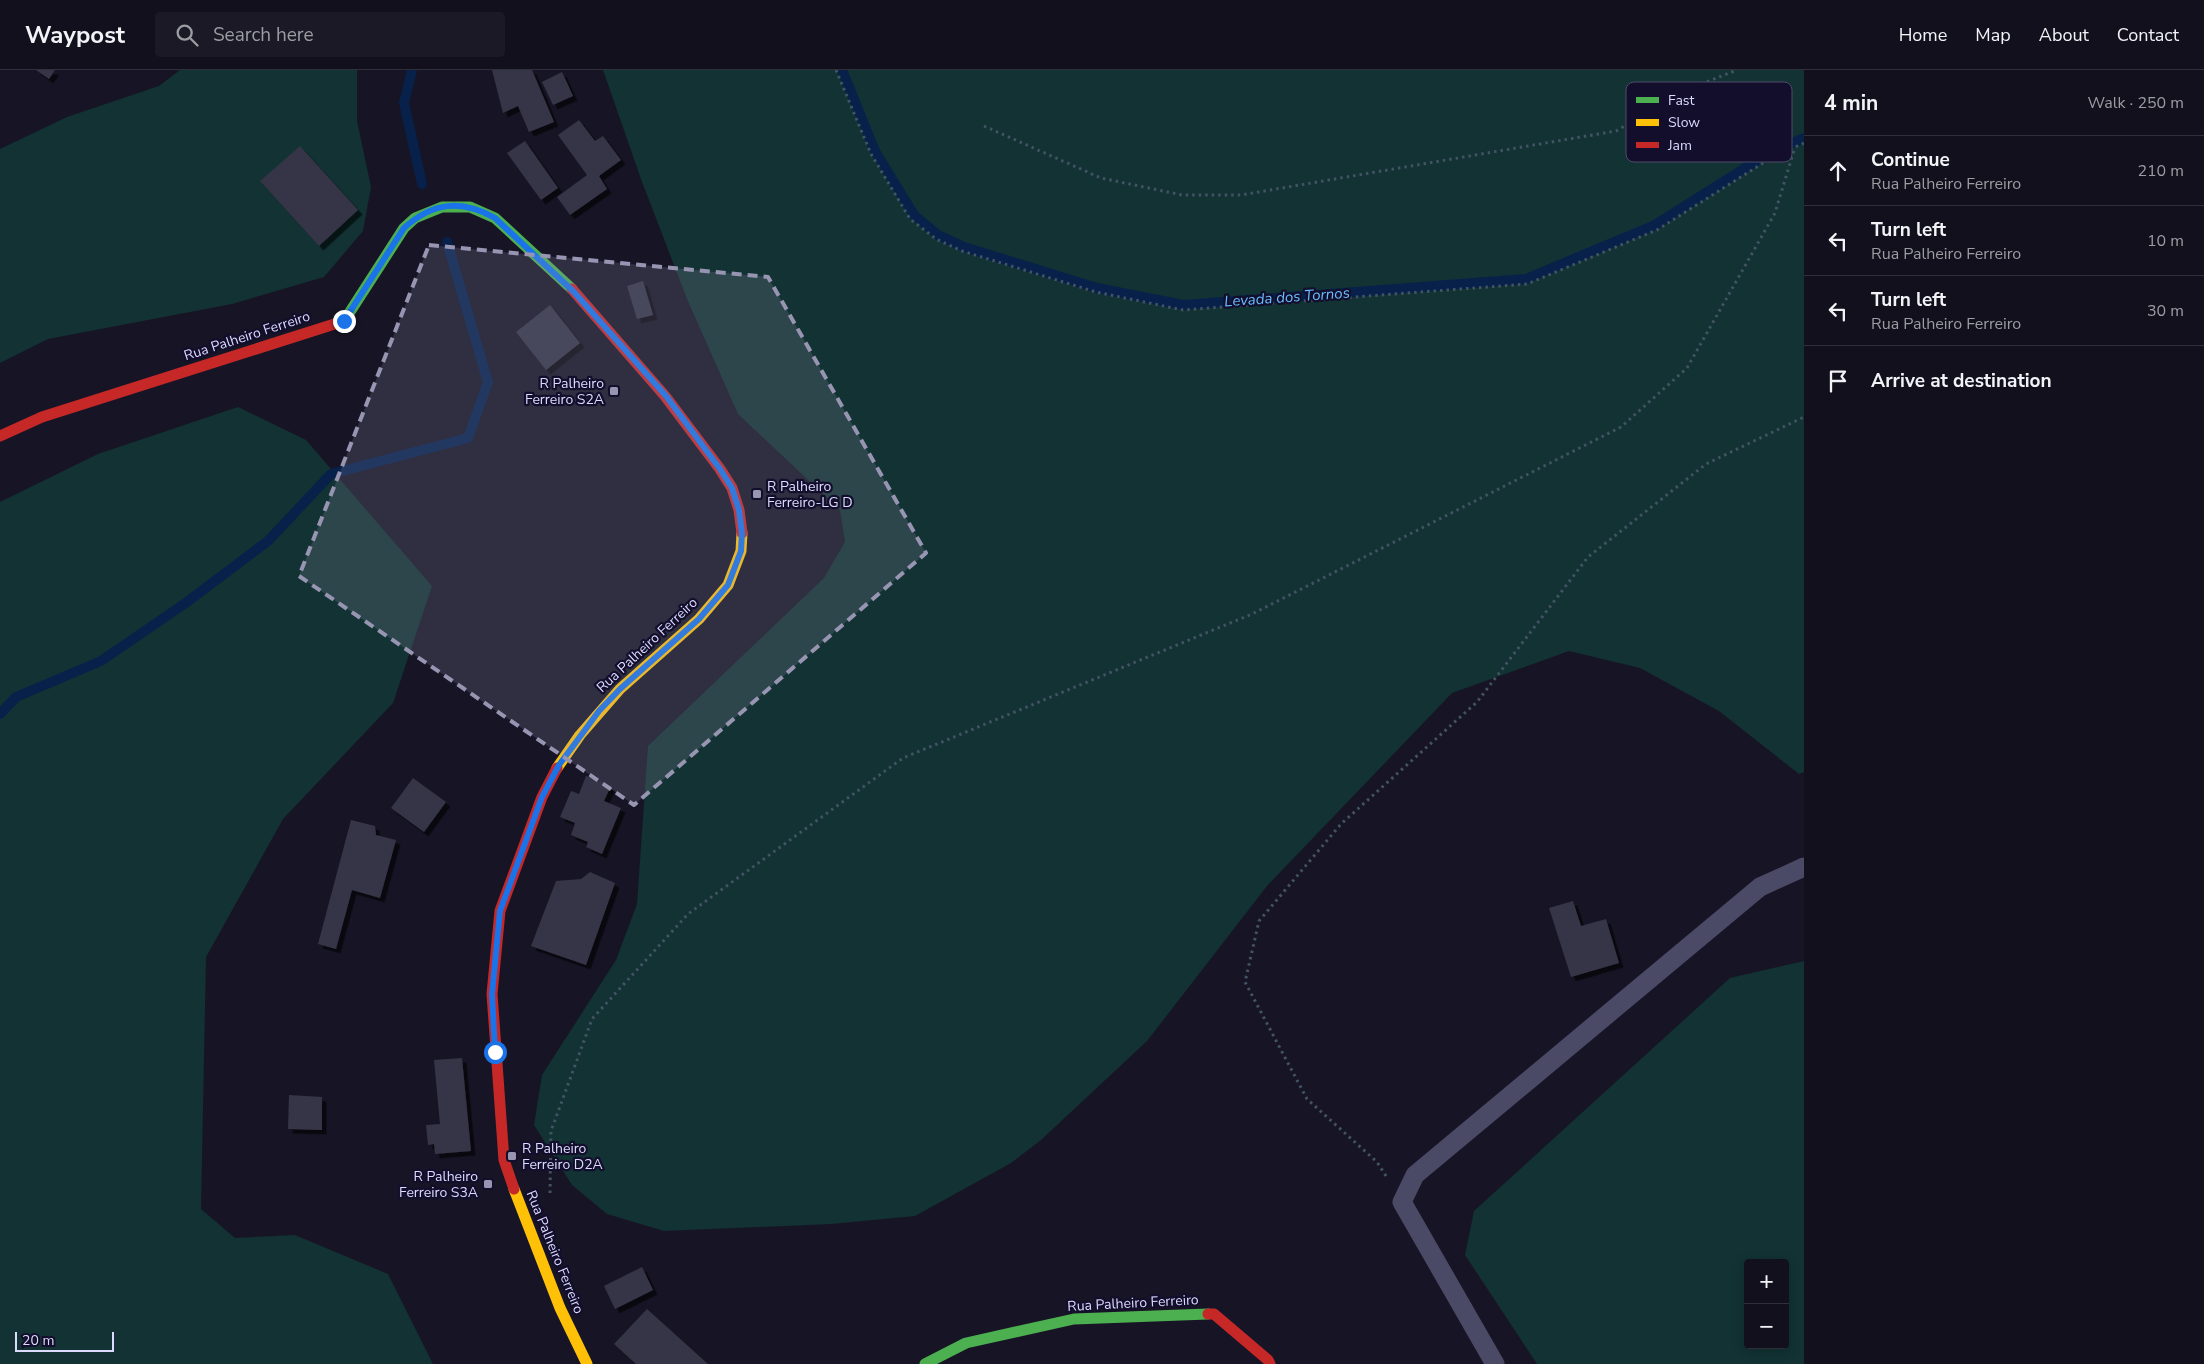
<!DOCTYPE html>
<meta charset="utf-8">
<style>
body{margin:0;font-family:"Nunito Sans",sans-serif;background:#1a1925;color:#f1f3f6}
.controls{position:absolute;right:15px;bottom:15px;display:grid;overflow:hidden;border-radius:5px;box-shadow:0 2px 12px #0003}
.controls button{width:45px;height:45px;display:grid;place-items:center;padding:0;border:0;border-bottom:1px solid #30303b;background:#11101c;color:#f1f3f6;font:25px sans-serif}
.scale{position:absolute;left:15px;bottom:12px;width:99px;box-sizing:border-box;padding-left:5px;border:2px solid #dddaff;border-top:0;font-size:14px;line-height:18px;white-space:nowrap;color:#dddaff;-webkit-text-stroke:4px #120e2c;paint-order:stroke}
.stop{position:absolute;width:15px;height:15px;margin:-11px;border:4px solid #1a73e8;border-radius:50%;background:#fff}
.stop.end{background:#1a73e8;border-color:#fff;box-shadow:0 1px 5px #0008}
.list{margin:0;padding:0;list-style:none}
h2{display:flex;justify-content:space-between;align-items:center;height:65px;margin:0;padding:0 20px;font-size:21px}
h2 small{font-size:16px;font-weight:400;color:#9c9da3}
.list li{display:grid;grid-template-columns:32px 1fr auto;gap:15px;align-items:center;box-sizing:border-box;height:70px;padding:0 20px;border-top:1px solid #30303b}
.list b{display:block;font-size:19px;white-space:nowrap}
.list p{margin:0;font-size:16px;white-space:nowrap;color:#9c9da3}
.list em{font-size:16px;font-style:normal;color:#9c9da3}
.icon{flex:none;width:28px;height:28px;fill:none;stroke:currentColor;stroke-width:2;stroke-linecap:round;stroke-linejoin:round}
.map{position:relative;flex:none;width:1804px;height:1294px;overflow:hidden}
header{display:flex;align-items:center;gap:30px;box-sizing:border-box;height:70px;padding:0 25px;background:#11101c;border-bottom:1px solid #30303b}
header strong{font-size:24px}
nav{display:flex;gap:28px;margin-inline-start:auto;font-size:18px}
.search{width:350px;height:45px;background:#1a1925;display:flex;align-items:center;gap:12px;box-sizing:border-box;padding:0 18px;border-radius:5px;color:#9c9da3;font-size:19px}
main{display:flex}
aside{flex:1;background:#11101c}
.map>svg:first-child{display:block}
.green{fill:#123233;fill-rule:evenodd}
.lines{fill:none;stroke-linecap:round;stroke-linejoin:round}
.stream{stroke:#07214b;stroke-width:10}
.building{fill:#363446;filter:url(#shadow)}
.path{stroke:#425364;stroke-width:3;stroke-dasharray:2.5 4;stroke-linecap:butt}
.lane{stroke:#4a4a66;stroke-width:19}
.fast{stroke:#4caf50;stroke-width:11}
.slow{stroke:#ffc107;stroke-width:11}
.jam{stroke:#c62828;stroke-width:11}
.route{stroke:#1a73e8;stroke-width:6}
.marked{fill:#9895b3;fill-opacity:0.2;stroke:#9895b3;stroke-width:4;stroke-dasharray:10 6;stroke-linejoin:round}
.poi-dot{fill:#9895b3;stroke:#120e2c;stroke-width:2}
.labels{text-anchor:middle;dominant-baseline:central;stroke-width:4.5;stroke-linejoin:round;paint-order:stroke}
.street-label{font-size:14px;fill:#dddaff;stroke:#120e2c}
.poi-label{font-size:14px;fill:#dddaff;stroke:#120e2c;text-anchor:end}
.water-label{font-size:15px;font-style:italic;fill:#68beff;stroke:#120e2c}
.key{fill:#120e2c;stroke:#4f4b6b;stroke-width:1}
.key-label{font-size:14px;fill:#dddaff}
</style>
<header>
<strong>Waypost</strong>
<div class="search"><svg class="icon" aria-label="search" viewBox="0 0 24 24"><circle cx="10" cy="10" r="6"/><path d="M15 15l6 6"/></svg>Search here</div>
<nav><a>Home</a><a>Map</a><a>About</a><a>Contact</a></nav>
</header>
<main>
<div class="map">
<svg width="1804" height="1294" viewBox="0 0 1804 1294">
<defs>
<filter id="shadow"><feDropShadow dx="4.5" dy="4.5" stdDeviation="0" flood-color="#0009"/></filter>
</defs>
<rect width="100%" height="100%" fill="#171525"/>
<g class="green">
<path d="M180,0H357V51L371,117L363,161L324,207L232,234L48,269L0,293V79L67,47L159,16Z"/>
<path d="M603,0H1804V702L1799,704L1719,641L1640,598L1569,581L1452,623L1267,816L1147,971L1041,1070L1011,1093L915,1146L831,1154L664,1161L607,1144L572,1115L534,1055L542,1005L616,890L637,834L648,676L824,508L845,472L840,440L738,344L687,229L641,109Z"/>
<path d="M238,337L306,370L432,516L393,633L283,749L206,887L201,1139L235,1168L295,1165L388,1204L433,1294H0V432L98,384Z"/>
<path d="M1804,891V1294H1537L1465,1185L1474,1141L1730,908ZM1748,1193H1785V1275H1748Z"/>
</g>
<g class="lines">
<g class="stream">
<path d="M412,0L404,33L422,114"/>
<path d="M842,0L875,81L914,145L938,165L964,177L1097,218L1183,235L1526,209L1655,155L1769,83L1804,68"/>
<path d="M0,644L16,627L101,591L187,532L268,471L331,404L468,368L488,312L447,172"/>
</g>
</g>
<g class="building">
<path d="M36,0H55L49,9Z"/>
<path d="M492,0H532L554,52L529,62L518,36L503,43Z"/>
<path d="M562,2L573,26L553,35L542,12Z"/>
<path d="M579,50L595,71L603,66L621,90L599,106L607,119L570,145L557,127L587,105L558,65Z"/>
<path d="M525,71L558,118L541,130L507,83Z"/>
<path d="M300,76L358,140L319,176L260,111Z"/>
<path d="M643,211L653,245L637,249L627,216Z"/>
<path d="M550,235L580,273L546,300L516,262Z"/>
<path d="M586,706L611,716L604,731L621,738L602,784L586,777L588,772L571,765L575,753L560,747L571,721L579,724Z"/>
<path d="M413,708L446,732L424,762L391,738Z"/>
<path d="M351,750L375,756L376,765L396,770L380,828L352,820L336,879L318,874Z"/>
<path d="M590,802L615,813L586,895L531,876L556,811L581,809Z"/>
<path d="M1573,831L1581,856L1606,849L1619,893L1571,907L1549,838Z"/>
<path d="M462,988L471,1081L435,1084L434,1074L428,1075L426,1055L440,1054L434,990Z"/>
<path d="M289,1025L322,1027V1060L288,1059Z"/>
<path d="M642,1197L653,1220L615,1239L604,1216Z"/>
<path d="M647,1239L708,1294H636L614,1274Z"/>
</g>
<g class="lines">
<g class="path">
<path d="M836,0L871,84L910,149L936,169L962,181L1096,222L1183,240L1527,214L1657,160L1771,88L1804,73"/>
<path d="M984,56L1101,108L1182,125H1241L1616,61L1686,20L1737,0"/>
<path d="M1386,1106L1377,1092L1307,1029L1245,912L1259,851L1341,754L1477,632L1588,487L1706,394L1804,347"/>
<path d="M550,1123L551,1061L592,949L688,844L903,688L1252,544L1621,357L1687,298L1775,143L1795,77"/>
</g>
<path class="lane" d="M1495,1294L1402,1132L1415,1105L1760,817L1804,797"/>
<g class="fast">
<path d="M346,248L404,158L415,148L442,137H470L495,148L572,219"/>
<path d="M925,1294L966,1273L1074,1249L1208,1244"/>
</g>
<g class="slow">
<path d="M557,698L580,665L620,619L699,549L728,515L741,481L742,463"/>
<path d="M514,1119L560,1238L587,1294"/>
</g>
<g class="jam">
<path d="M572,219L665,326L720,399L732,418L739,440L742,463"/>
<path d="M0,366L42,347L344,251L346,248"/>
<path d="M514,1119L504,1090L492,924L500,841L542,727L557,698"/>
<path d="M1208,1244H1214L1268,1290L1270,1294"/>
</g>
</g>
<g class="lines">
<path class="route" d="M344,251L404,158C433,132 461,129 495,148L574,222L666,326L720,399L732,418L739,440L742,463L741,481L728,515L699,549L620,619L599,641L559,695L542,727L500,841L492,924L495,982"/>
</g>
<path class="marked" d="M429,175L768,207L926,483L634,735L299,506Z"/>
<g class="poi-dot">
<rect x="609" y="316" width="10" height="10" rx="2.5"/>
<rect x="752" y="419" width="10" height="10" rx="2.5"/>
<rect x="507" y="1081" width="10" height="10" rx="2.5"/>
<rect x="483" y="1109" width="10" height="10" rx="2.5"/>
</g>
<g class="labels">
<g class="street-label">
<text transform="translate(247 266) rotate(-18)">Rua Palheiro Ferreiro</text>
<text transform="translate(647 575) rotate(-43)">Rua Palheiro Ferreiro</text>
<text transform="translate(555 1182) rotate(68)">Rua Palheiro Ferreiro</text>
<text transform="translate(1133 1233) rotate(-3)">Rua Palheiro Ferreiro</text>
</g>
<g class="poi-label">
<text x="604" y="313">R Palheiro<tspan x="604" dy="16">Ferreiro S2A</tspan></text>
<text x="767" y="416" text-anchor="start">R Palheiro<tspan x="767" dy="16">Ferreiro-LG D</tspan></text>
<text x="522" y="1078" text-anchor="start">R Palheiro<tspan x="522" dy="16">Ferreiro D2A</tspan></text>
<text x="478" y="1106">R Palheiro<tspan x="478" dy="16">Ferreiro S3A</tspan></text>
</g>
<g class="water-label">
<text transform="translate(1287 227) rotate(-4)">Levada dos Tornos</text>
</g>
</g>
<rect x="1626" y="12" width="166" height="80" rx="8" class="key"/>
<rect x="1636" y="27" width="23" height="6" fill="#4caf50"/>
<rect x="1636" y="49" width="23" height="7" fill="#ffc107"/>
<rect x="1636" y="72" width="23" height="6" fill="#c62828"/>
<g class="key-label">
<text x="1668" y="35">Fast</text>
<text x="1668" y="57">Slow</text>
<text x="1668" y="80">Jam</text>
</g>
</svg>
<div class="controls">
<button>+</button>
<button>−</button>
</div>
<div class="scale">20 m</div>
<div class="stop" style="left:495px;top:982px"></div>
<div class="stop end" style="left:344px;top:251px"></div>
</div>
<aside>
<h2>4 min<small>Walk · 250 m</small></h2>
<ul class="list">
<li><svg class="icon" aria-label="ahead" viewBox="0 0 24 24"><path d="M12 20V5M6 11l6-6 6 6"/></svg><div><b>Continue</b><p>Rua Palheiro Ferreiro</p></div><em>210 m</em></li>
<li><svg class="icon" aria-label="left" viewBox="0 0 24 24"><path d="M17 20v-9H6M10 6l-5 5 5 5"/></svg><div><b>Turn left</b><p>Rua Palheiro Ferreiro</p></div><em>10 m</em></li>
<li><svg class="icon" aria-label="left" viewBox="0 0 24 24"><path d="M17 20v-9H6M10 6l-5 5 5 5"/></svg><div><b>Turn left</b><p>Rua Palheiro Ferreiro</p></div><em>30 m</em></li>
<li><svg class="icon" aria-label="arrive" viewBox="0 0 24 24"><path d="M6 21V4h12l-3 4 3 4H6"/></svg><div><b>Arrive at destination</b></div></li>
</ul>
</aside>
</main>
